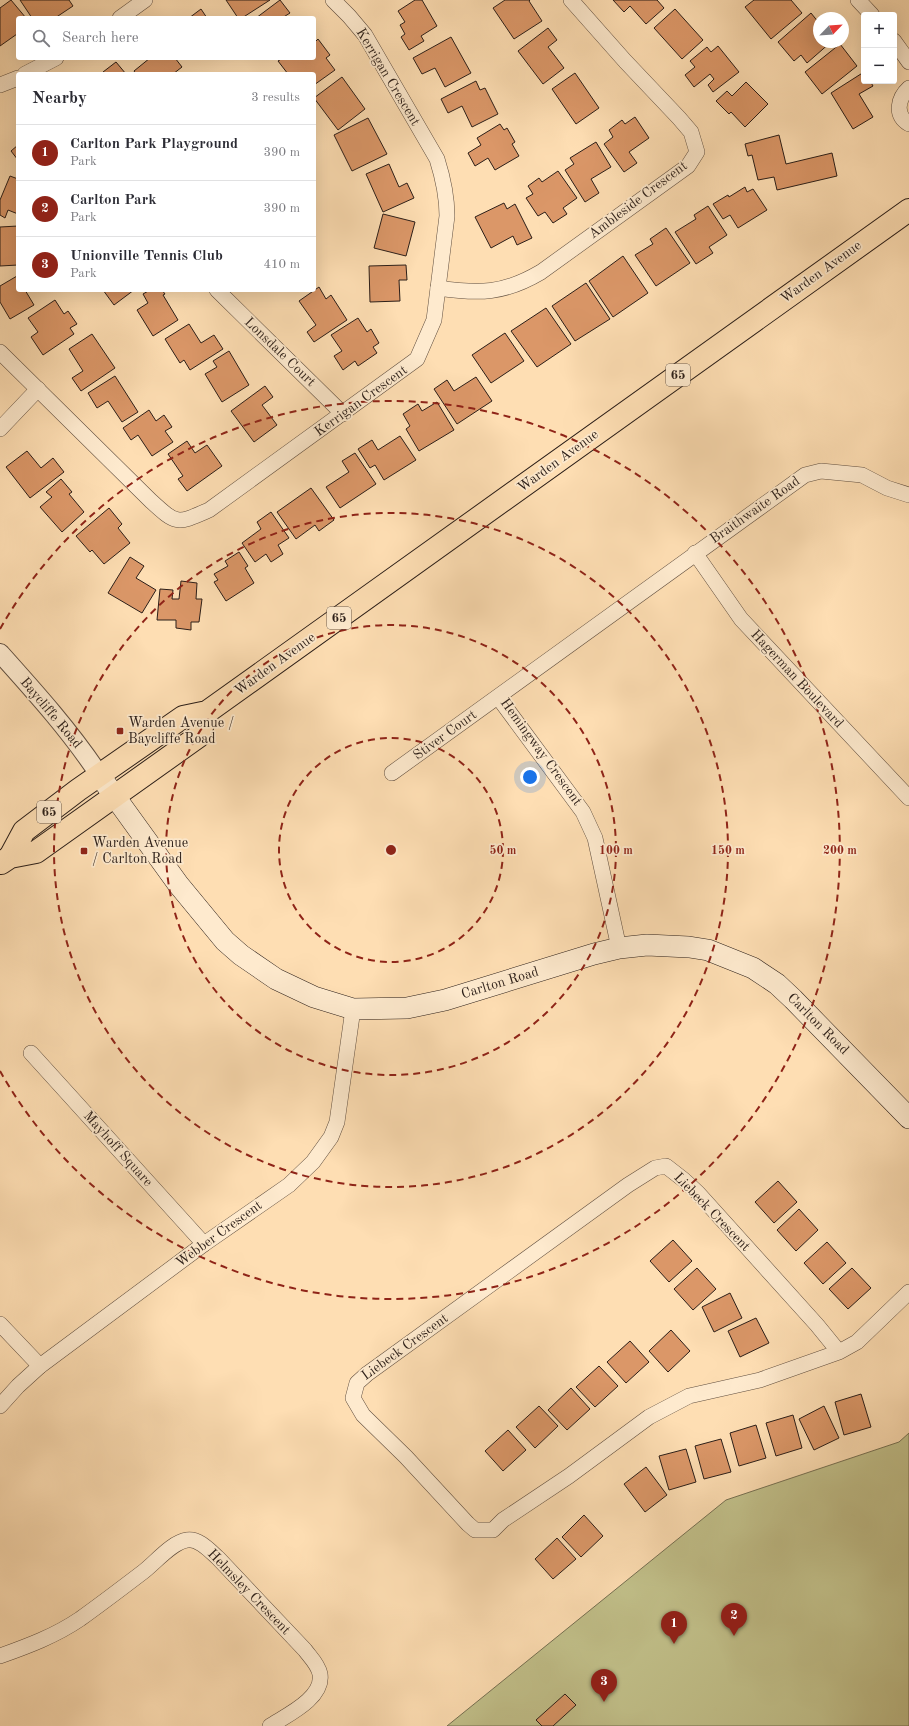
<!DOCTYPE html>
<meta charset="utf-8">
<style>
body{margin:0;font-family:"Old Standard TT",serif;background:#f2f2f3;color:#2b2b33}
.controls{position:absolute;right:12px;top:12px;display:grid;overflow:hidden;border-radius:4px;box-shadow:0 4px 16px #0002}
.controls button{width:36px;height:36px;display:grid;place-items:center;padding:0;border:0;border-bottom:1px solid #e1e1e2;background:#fff;color:#2b2b33;font:20px sans-serif}
.compass{position:absolute;left:813px;top:12px;width:36px;height:36px;border-radius:50%;background:#fff;box-shadow:0 4px 16px #0002;rotate:65deg}
.you{position:absolute;left:530px;top:777px;width:14px;height:14px;margin:-10px;border:3px solid #fff;border-radius:50%;background:#1a73e8;box-shadow:0 0 0 6px #1a73e833}
.badge{display:grid;place-items:center;width:26px;height:26px;border-radius:50%;background:#8f2418;color:#fff;font-size:13px;font-weight:700}
.pin{position:absolute;translate:-50% -33px;filter:drop-shadow(0 1px 2px #0008)}
.pin::after{content:'';position:absolute;top:21px;width:14px;height:12px;background:inherit;clip-path:polygon(0 0,100% 0,50% 100%)}
.list{margin:0;padding:0;list-style:none}
h2{display:flex;justify-content:space-between;align-items:center;height:52px;margin:0;padding:0 16px;font-size:17px}
h2 small{font-size:13px;font-weight:400;color:#7c7c81}
.list li{display:grid;grid-template-columns:26px 1fr auto;gap:12px;align-items:center;box-sizing:border-box;height:56px;padding:0 16px;border-top:1px solid #e1e1e2}
.list b{display:block;font-size:15px;white-space:nowrap}
.list p{margin:0;font-size:13px;white-space:nowrap;color:#7c7c81}
.list em{font-size:13px;font-style:normal;color:#7c7c81}
.icon{flex:none;width:22px;height:22px;fill:none;stroke:currentColor;stroke-width:2;stroke-linecap:round;stroke-linejoin:round}
.map{position:relative;flex:none;width:909px;height:1726px;overflow:hidden}
.search{position:absolute;background:#fff;box-shadow:0 4px 16px #0002;left:16px;top:16px;width:300px;height:44px;display:flex;align-items:center;gap:10px;box-sizing:border-box;padding:0 14px;border-radius:4px;color:#7c7c81;font-size:15px}
.panel{position:absolute;background:#fff;box-shadow:0 4px 16px #0002;left:16px;top:72px;width:300px;height:220px;border-radius:4px}
.map>svg:first-child{display:block}
.green{fill:#c2c18b;stroke:#767052}
.building{fill:#db9768;stroke:#2b1e18}
.lines{fill:none;stroke-linecap:round;stroke-linejoin:round}
.minor-casing{stroke:#604e3f;stroke-width:16}
.tertiary-casing{stroke:#604e3f;stroke-width:20}
.secondary-casing{stroke:#2b1e18;stroke-width:22}
.primary-casing{stroke:#2b1e18;stroke-width:24}
.minor{stroke:#feeace;stroke-width:15}
.tertiary{stroke:#feeace;stroke-width:18}
.secondary{stroke:#feeace;stroke-width:21}
.primary{stroke:#fedeb3;stroke-width:22}
.ring{fill:none;stroke:#8f2418;stroke-width:2;stroke-dasharray:7 5}
.poi-dot{fill:#8f2418;stroke:#feeace;stroke-width:1.5}
.labels{text-anchor:middle;dominant-baseline:central;stroke-width:3.5;stroke-linejoin:round;paint-order:stroke}
.shield{fill:#feeace;stroke:#6a5b4f;stroke-width:1}
.shield-label{font-size:13px;font-weight:bold;fill:#2b1e18}
.street-label{font-size:14px;fill:#2b1e18;stroke:#feeace}
.poi-label{font-size:14px;fill:#2b1e18;stroke:#feeace;text-anchor:start}
.centre{fill:#8f2418;stroke:#feeace;stroke-width:2}
.ring-label{font-size:12px;text-anchor:middle;font-weight:bold;fill:#8f2418;stroke:#feeace;stroke-width:3.5;stroke-linejoin:round;paint-order:stroke}
</style>
<div class="map">
<svg width="909" height="1726" viewBox="0 0 909 1726">
<rect width="100%" height="100%" fill="#fedeb3"/>
<filter id="stains"><feTurbulence type="fractalNoise" baseFrequency=".005" numOctaves="4"/><feColorMatrix values="0 0 0 0 .2 0 0 0 0 .09 0 0 0 0 .02 0 0 0 .5 -.17"/></filter>
<radialGradient id="worn" r=".72"><stop offset=".6" stop-color="#630" stop-opacity="0"/><stop offset="1" stop-color="#630" stop-opacity=".3"/></radialGradient>
<path class="green" d="M909,1433V1726H447L726,1500L899,1442Z"/>
<g class="building">
<path d="M11,0L26,18H18V35L17,34L0,46V8Z"/>
<path d="M20,0H69L73,6L55,18H32Z"/>
<path d="M226,0H270L242,18H238Z"/>
<path d="M280,0L290,13L282,18H256Z"/>
<path d="M415,0H422L437,26L421,36L424,41L409,50L401,37L405,34L400,25L405,22L398,11Z"/>
<path d="M505,0H530L529,1L542,21L514,39L493,8Z"/>
<path d="M613,0H657L664,8L646,24L630,6L624,12Z"/>
<path d="M754,0H791L802,13L771,39L745,7Z"/>
<path d="M201,9L207,18H189Z"/>
<path d="M675,9L703,40L682,59L654,28Z"/>
<path d="M811,13L819,23V42H831L807,63L801,55L794,61L778,42Z"/>
<path d="M548,28L557,40L548,47L564,68L543,84L518,51Z"/>
<path d="M451,37L471,73L445,87L435,68L422,74L413,58Z"/>
<path d="M318,39L330,55L326,58L335,70L314,85V74H288L278,61L283,58H314V43Z"/>
<path d="M840,44L857,66L822,94L805,72Z"/>
<path d="M718,46L739,72L713,92L708,85L714,79L710,74L694,87L685,75L695,67L690,61L707,47L711,52Z"/>
<path d="M150,58H175L182,67L173,74H136L134,71Z"/>
<path d="M116,62L126,74H105L103,72Z"/>
<path d="M864,72V81H870L873,86L859,94L873,117L853,129L831,93Z"/>
<path d="M575,73L599,108L576,124L552,89Z"/>
<path d="M342,77L365,109L338,130L314,98Z"/>
<path d="M476,81L480,90L485,88L498,114L472,127L462,106L448,113L441,99Z"/>
<path d="M746,82L768,104L745,127L731,112L729,114L716,101L727,91L732,96Z"/>
<path d="M635,117L649,138L629,152L637,163L624,172L604,144L613,137L609,130L622,120L625,124Z"/>
<path d="M368,118L387,154L352,171L334,135Z"/>
<path d="M500,124L504,130L507,128L515,142L512,144L519,156L495,170L488,158L475,166L468,153L481,145L477,138Z"/>
<path d="M779,135L786,164L832,153L837,176L777,190L774,177L758,180L752,155L748,156L745,144Z"/>
<path d="M596,142L611,167L591,179L599,193L585,202L565,170L574,164L570,158Z"/>
<path d="M18,145V160L11,151Z"/>
<path d="M389,164L399,187L407,183L414,198L383,212L366,174Z"/>
<path d="M558,171L577,198L563,208L567,214L553,223L545,212L538,216L526,198L533,194L528,186L539,178L542,182Z"/>
<path d="M10,176L18,179V214L8,210L5,218L0,215V200Z"/>
<path d="M745,187L747,192L753,189L767,210L738,228L730,215L723,219L713,204L728,195L729,197Z"/>
<path d="M504,203L507,209L515,204L532,238L517,245L513,236L491,248L475,217Z"/>
<path d="M708,206L727,235L709,247L713,253L696,264L675,232L696,219L694,215Z"/>
<path d="M383,214L415,222L406,256L374,248Z"/>
<path d="M18,226V265L0,266V227Z"/>
<path d="M666,228L690,263L656,286L635,255L653,244L650,239Z"/>
<path d="M623,256L648,293L613,317L589,281Z"/>
<path d="M406,265L407,280H399L400,301L370,302L369,266Z"/>
<path d="M17,276L18,290H25L34,305L10,319L0,302V286Z"/>
<path d="M586,283L610,319L575,341L552,306Z"/>
<path d="M319,287L326,299L331,295L347,320L314,342L307,332L316,325L299,301Z"/>
<path d="M103,290H134L114,305Z"/>
<path d="M150,290H162L165,294L163,295L178,320L153,336L137,310L148,303L143,294Z"/>
<path d="M55,300L64,314L68,311L77,324L70,328L74,334L43,355L31,337L38,332L28,318Z"/>
<path d="M546,308L571,344L537,367L511,331Z"/>
<path d="M358,318L367,332L371,329L379,343L373,347L377,353L358,366L355,361L343,370L334,356L342,351L331,335Z"/>
<path d="M189,324L201,343L214,335L223,349L190,370L184,360L180,363L165,339Z"/>
<path d="M505,333L524,361L491,383L472,355Z"/>
<path d="M92,334L115,368L81,391L72,378L83,371L69,349Z"/>
<path d="M229,351L249,385L222,402L205,374L217,367L213,361Z"/>
<path d="M115,376L138,412L122,422L108,401L97,408L88,393Z"/>
<path d="M476,377L492,401L457,424L434,389L447,380L454,391Z"/>
<path d="M265,386L273,397L262,405L277,425L254,442L231,411Z"/>
<path d="M437,402L454,430L419,451L406,429L410,426L403,414L418,404L422,411Z"/>
<path d="M149,410L156,421L164,415L172,427L165,431L173,442L152,456L138,435L131,440L123,428Z"/>
<path d="M400,436L416,460L384,480L375,465L370,468L358,449L372,440L378,450Z"/>
<path d="M187,441L195,453L207,445L222,466L187,491L178,479L183,476L168,454Z"/>
<path d="M27,451L41,468L53,458L64,472L30,498L6,467Z"/>
<path d="M355,453L376,484L340,508L326,487L349,472L342,461Z"/>
<path d="M61,479L72,492L69,494L84,512L62,532L40,507L52,497L46,492Z"/>
<path d="M311,488L334,520L319,531L315,525L296,539L277,512Z"/>
<path d="M109,508L122,524L118,528L130,543L104,564L92,550L90,552L76,536Z"/>
<path d="M271,512L289,538L278,545L283,554L271,562L266,554L255,562L242,543L261,529L257,522Z"/>
<path d="M239,552L248,566L245,568L254,583L226,601L214,582L218,580L214,574L228,566L225,561Z"/>
<path d="M130,557L144,566L136,578L156,590L142,613L108,593Z"/>
<path d="M181,581L197,583L196,599H202L199,622H191V630L176,628V620H157L160,589L173,590L172,599H179Z"/>
<path d="M778,1181L797,1202L774,1223L755,1202Z"/>
<path d="M799,1209L818,1230L796,1251L777,1230Z"/>
<path d="M673,1240L692,1261L669,1282L650,1261Z"/>
<path d="M827,1242L846,1263L823,1284L804,1263Z"/>
<path d="M697,1268L716,1289L693,1310L674,1289Z"/>
<path d="M852,1268L871,1288L848,1309L829,1289Z"/>
<path d="M730,1293L742,1318L714,1332L702,1307Z"/>
<path d="M756,1318L769,1343L740,1357L728,1331Z"/>
<path d="M671,1330L690,1351L668,1372L649,1351Z"/>
<path d="M630,1341L649,1362L626,1383L607,1362Z"/>
<path d="M599,1366L618,1386L595,1407L576,1387Z"/>
<path d="M571,1388L590,1409L567,1430L548,1410Z"/>
<path d="M861,1394L871,1427L844,1435L835,1402Z"/>
<path d="M539,1406L558,1426L535,1448L516,1427Z"/>
<path d="M824,1406L839,1438L814,1450L799,1419Z"/>
<path d="M793,1415L802,1448L776,1456L766,1423Z"/>
<path d="M756,1425L766,1458L739,1466L730,1433Z"/>
<path d="M508,1430L526,1450L503,1471L485,1451Z"/>
<path d="M721,1439L731,1472L704,1479L695,1446Z"/>
<path d="M686,1449L696,1482L669,1490L659,1456Z"/>
<path d="M646,1467L667,1495L645,1512L624,1484Z"/>
<path d="M584,1515L603,1536L581,1557L562,1537Z"/>
<path d="M557,1538L576,1559L553,1579L535,1559Z"/>
<path d="M565,1694L576,1705L553,1726H542L536,1720Z"/>
</g>
<g class="lines">
<g class="minor-casing">
<g id="minor">
<path d="M858,0L872,15"/>
<path d="M120,18L145,0"/>
<path d="M894,41L909,62"/>
<path d="M25,74L56,58"/>
<path d="M0,85L18,78"/>
<path d="M909,88C898,98 894,115 909,124"/>
<path d="M438,288C479,294 504,294 541,272L688,166L697,152L691,132L679,118L625,61L571,0"/>
<path d="M217,290L343,414"/>
<path d="M0,352L151,501C177,525 177,524 209,510L417,359L434,320L447,216C447,195 443,178 437,159L365,35L349,16L333,0"/>
<path d="M0,429L38,389"/>
<path d="M695,553L741,619L909,798"/>
<path d="M498,697L583,812L595,838L619,948"/>
<path d="M392,773L805,475L821,471L862,475L887,488L909,495"/>
<path d="M31,1053L204,1244"/>
<path d="M0,1324L40,1366"/>
<path d="M839,1352L817,1325L698,1193L684,1180L666,1166L655,1168L628,1185L367,1374L357,1383L353,1398L363,1415L406,1457L468,1524L475,1530H493L503,1520L569,1476L649,1417L689,1396L760,1380L839,1352L857,1342L909,1292"/>
<path d="M0,1406L18,1386L40,1366L204,1244L289,1185L313,1162L331,1137L337,1122L353,1009"/>
<path d="M0,1656C28,1646 55,1636 80,1619C101,1604 122,1588 143,1572C155,1563 172,1542 187,1540C199,1538 210,1551 218,1558L305,1650C310,1657 318,1664 320,1674C324,1698 287,1715 270,1726"/>
</g>
</g>
<g class="tertiary-casing">
<path id="tertiary" d="M0,653C35,692 71,732 100,776"/>
</g>
<g class="secondary-casing">
<path id="secondary" d="M100,776L178,884L225,941L241,955L276,979L314,997L353,1009L407,1008L445,1000L594,954L619,948L647,945L689,947L708,950L753,968L777,984L793,999L909,1118"/>
</g>
<g class="primary-casing">
<g id="primary">
<path d="M10,857L24,831L78,790L183,717L207,712L909,210"/>
<path d="M1,863L10,857L36,852L199,736L207,712"/>
</g>
</g>
<use href="#minor" class="minor"/>
<use href="#tertiary" class="tertiary"/>
<use href="#secondary" class="secondary"/>
<use href="#primary" class="primary"/>
</g>
<g class="ring">
<circle cx="391" cy="850" r="112"/>
<circle cx="391" cy="850" r="225"/>
<circle cx="391" cy="850" r="337"/>
<path d="M0 629A449 449 0 1 1 0 1071"/>
</g>
<g class="poi-dot">
<rect x="116" y="727" width="8" height="8" rx="2"/>
<rect x="80" y="847" width="8" height="8" rx="2"/>
</g>
<g class="labels">
<g class="shield">
<rect x="666" y="364" width="24" height="22" rx="3"/>
<rect x="327" y="607" width="24" height="22" rx="3"/>
<rect x="37" y="801" width="24" height="22" rx="3"/>
</g>
<g class="shield-label">
<text x="678" y="375">65</text>
<text x="339" y="618">65</text>
<text x="49" y="812">65</text>
</g>
<g class="street-label">
<text transform="translate(388 77) rotate(59)">Kerrigan Crescent</text>
<text transform="translate(638 200) rotate(-37)">Ambleside Crescent</text>
<text transform="translate(821 272) rotate(-36)">Warden Avenue</text>
<text transform="translate(280 352) rotate(44)">Lonsdale Court</text>
<text transform="translate(361 401) rotate(-36)">Kerrigan Crescent</text>
<text transform="translate(558 461) rotate(-36)">Warden Avenue</text>
<text transform="translate(755 510) rotate(-35)">Braithwaite Road</text>
<text transform="translate(275 664) rotate(-36)">Warden Avenue</text>
<text transform="translate(797 679) rotate(47)">Hagerman Boulevard</text>
<text transform="translate(51 713) rotate(50)">Baycliffe Road</text>
<text transform="translate(445 735) rotate(-36)">Stiver Court</text>
<text transform="translate(541 752) rotate(54)">Hemingway Crescent</text>
<text transform="translate(500 983) rotate(-17)">Carlton Road</text>
<text transform="translate(818 1024) rotate(45)">Carlton Road</text>
<text transform="translate(118 1149) rotate(48)">Mayhoff Square</text>
<text transform="translate(712 1212) rotate(46)">Liebeck Crescent</text>
<text transform="translate(219 1234) rotate(-36)">Webber Crescent</text>
<text transform="translate(405 1347) rotate(-36)">Liebeck Crescent</text>
<text transform="translate(249 1592) rotate(46)">Helmsley Crescent</text>
</g>
<g class="poi-label">
<text x="128" y="723">Warden Avenue /<tspan x="128" dy="16">Baycliffe Road</tspan></text>
<text x="92" y="843">Warden Avenue<tspan x="92" dy="16">/ Carlton Road</tspan></text>
</g>
</g>
<circle cx="391" cy="850" r="6" class="centre"/>
<g class="ring-label">
<text x="503" y="854">50 m</text>
<text x="616" y="854">100 m</text>
<text x="728" y="854">150 m</text>
<text x="840" y="854">200 m</text>
</g>
<rect width="100%" height="100%" filter="url(#stains)"/>
<rect width="100%" height="100%" fill="url(#worn)"/>
</svg>
<div class="controls">
<button>+</button>
<button>−</button>
</div>
<svg class="compass" viewBox="-18 -18 36 36"><path d="M0-13l5 13h-10z" fill="#e53935"/><path d="M0 13l5-13h-10z" fill="#7c7c81"/></svg>
<div class="you"></div>
<div class="pin badge" style="left:674px;top:1644px">1</div>
<div class="pin badge" style="left:734px;top:1636px">2</div>
<div class="pin badge" style="left:604px;top:1702px">3</div>
<div class="search"><svg class="icon" aria-label="search" viewBox="0 0 24 24"><circle cx="10" cy="10" r="6"/><path d="M15 15l6 6"/></svg>Search here</div>
<section class="panel">
<h2>Nearby<small>3 results</small></h2>
<ul class="list">
<li><span class="badge">1</span><div><b>Carlton Park Playground</b><p>Park</p></div><em>390 m</em></li>
<li><span class="badge">2</span><div><b>Carlton Park</b><p>Park</p></div><em>390 m</em></li>
<li><span class="badge">3</span><div><b>Unionville Tennis Club</b><p>Park</p></div><em>410 m</em></li>
</ul>
</section>
</div>
